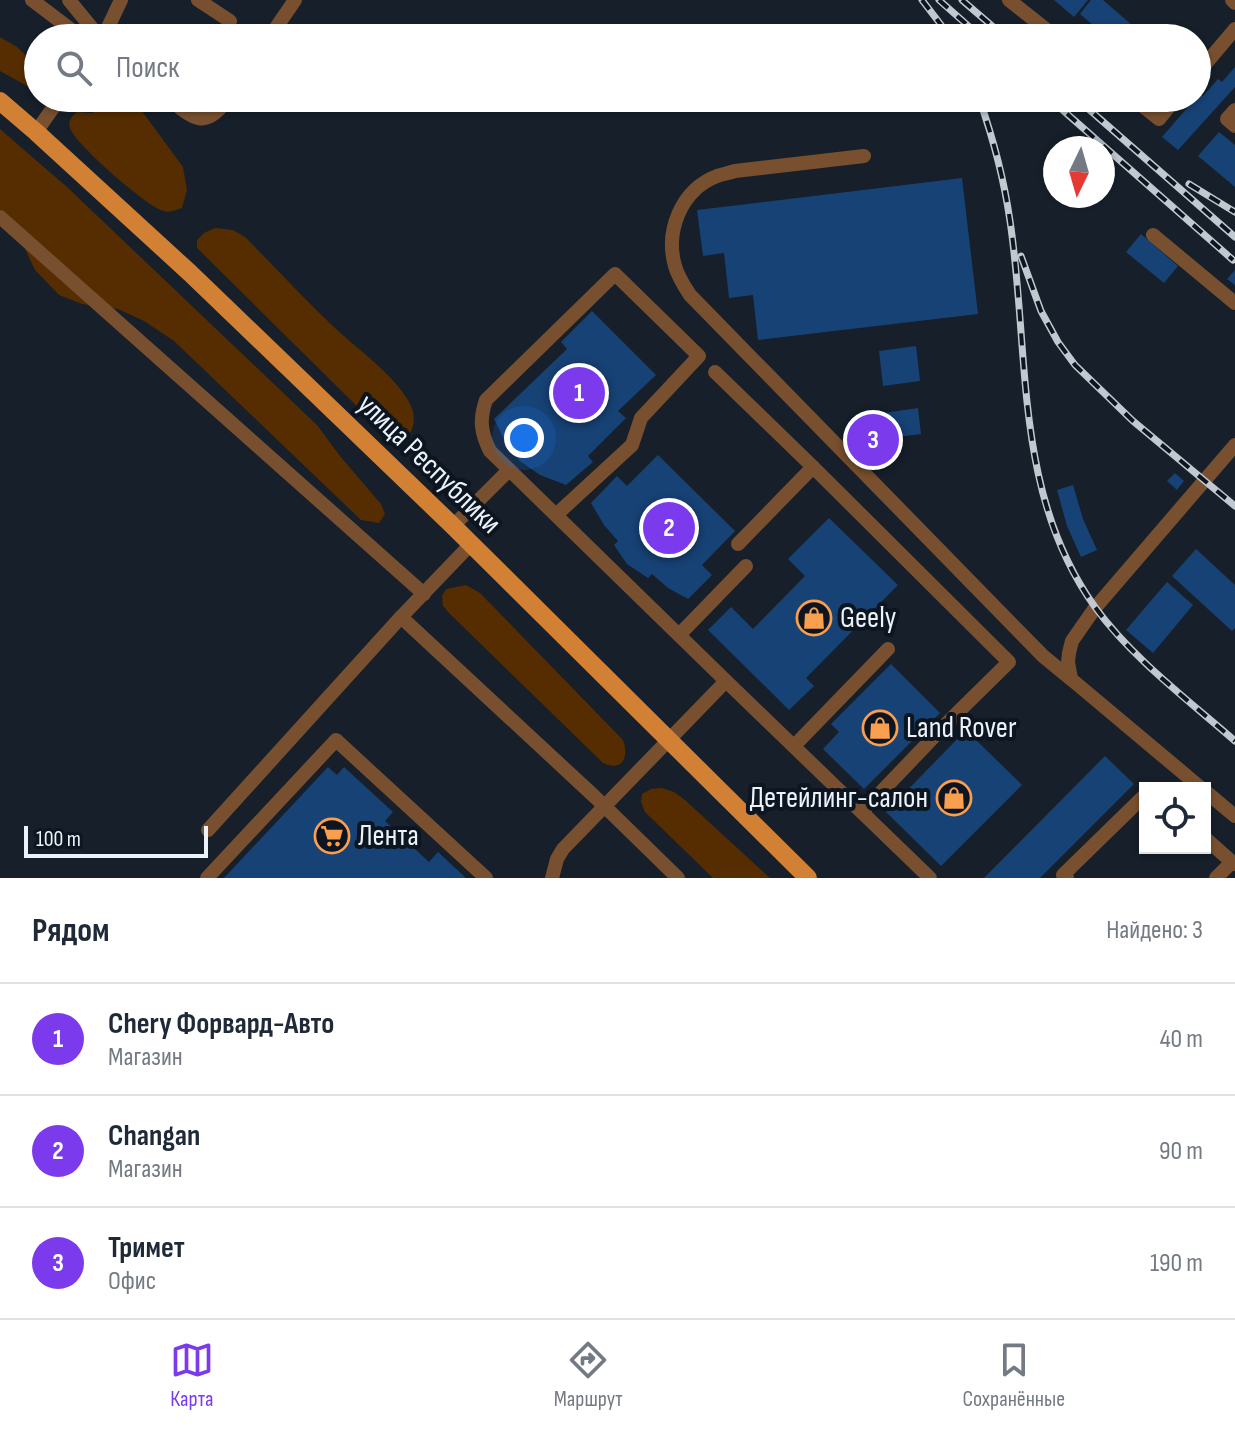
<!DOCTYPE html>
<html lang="ru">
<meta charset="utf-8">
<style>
body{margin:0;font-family:"Sofia Sans Condensed",sans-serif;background:#f2f2f3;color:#1f2937}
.controls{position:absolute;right:24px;bottom:24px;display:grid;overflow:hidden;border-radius:0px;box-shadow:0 2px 6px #0004}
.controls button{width:72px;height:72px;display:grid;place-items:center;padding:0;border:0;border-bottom:2px solid #e0e1e3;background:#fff;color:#1f2937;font:40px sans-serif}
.compass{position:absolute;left:1043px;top:136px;width:72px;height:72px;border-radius:50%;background:#fff;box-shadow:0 2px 6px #0004;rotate:185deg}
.scale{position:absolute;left:24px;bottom:20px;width:184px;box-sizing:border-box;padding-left:8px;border:4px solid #ecf2fa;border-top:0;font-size:22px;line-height:28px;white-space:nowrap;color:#ecf2fa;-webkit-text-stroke:6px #0d1520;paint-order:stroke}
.you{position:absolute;left:524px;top:438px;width:28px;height:28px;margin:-20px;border:6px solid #fff;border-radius:50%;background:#1a73e8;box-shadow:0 0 0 12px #1a73e833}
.badge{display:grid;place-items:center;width:52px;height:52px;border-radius:50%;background:#7c3aed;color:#fff;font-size:26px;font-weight:700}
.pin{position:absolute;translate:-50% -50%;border:4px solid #fff;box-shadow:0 2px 8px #0006}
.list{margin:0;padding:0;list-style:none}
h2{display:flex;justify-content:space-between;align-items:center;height:104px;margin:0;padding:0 32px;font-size:34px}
h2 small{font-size:26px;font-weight:400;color:#747a83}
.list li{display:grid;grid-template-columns:52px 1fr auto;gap:24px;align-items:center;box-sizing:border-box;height:112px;padding:0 32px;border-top:2px solid #e0e1e3}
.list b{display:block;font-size:30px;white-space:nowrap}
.list p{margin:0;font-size:26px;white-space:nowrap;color:#747a83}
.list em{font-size:26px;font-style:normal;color:#747a83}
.icon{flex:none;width:44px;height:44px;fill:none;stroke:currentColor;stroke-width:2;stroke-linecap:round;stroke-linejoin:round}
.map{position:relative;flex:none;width:1235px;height:878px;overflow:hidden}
.search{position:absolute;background:#fff;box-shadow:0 2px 6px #0004;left:24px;right:24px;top:24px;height:88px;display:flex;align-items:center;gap:20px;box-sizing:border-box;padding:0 28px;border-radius:44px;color:#747a83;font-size:30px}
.sheet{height:440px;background:#fff}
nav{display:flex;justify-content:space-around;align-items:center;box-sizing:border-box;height:112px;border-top:2px solid #e0e1e3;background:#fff;font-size:22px;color:#747a83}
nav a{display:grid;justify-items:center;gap:4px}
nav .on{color:#7c3aed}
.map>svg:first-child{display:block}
.green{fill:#562d00}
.building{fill:#174275}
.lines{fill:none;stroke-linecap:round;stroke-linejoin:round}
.minor{stroke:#78502f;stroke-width:14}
.major{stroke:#d28034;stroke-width:18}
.rail-casing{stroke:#c1c8d0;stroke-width:7}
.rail{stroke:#0d1520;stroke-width:4;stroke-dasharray:12;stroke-linecap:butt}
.labels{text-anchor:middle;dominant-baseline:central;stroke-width:8;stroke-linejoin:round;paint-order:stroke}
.street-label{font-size:30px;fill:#ecf2fa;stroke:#0d1520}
.poi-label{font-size:30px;fill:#ecf2fa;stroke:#0d1520;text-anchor:start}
</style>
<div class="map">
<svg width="1235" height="878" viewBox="0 0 1235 878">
<rect width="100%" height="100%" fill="#161f2a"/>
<g class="green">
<path d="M0,37L17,47L38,67V92L0,71Z"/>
<path d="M128,100L139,107L183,167L187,190L182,208C175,210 170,213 164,211C147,207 74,143 70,128C68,120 71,117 77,112L92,113L99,109Z"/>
<path d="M0,129L67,187L317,425L340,456L381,504L385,514L379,523L361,520L174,341L144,321L118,309L82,304L59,295L35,270L17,232L0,209Z"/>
<path d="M215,228L233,230L245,237C275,267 304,299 336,329C358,349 395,376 409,402C417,415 415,431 404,441L392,438L380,429L197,248V240L204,233Z"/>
<path d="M466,585L480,593L623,740C629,757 623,772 603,763L450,614L443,606L442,596L446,589Z"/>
<path d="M662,788L674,792L685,800L770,878H713L645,812L641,802L642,794L651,789Z"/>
</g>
<g class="building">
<path d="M1054,0H1088L1074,17Z"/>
<path d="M1091,0H1103L1147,38H1108L1080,14Z"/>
<path d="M1235,67V87L1178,150L1162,137L1200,93L1203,96L1218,79L1222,82Z"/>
<path d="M1219,132L1235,145V187L1198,156Z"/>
<path d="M962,178L978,314L758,340L753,295L729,298L724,253L703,256L697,210Z"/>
<path d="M1141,234L1178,266L1164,283L1126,252Z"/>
<path d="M1235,270V285L1227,279Z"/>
<path d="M592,311L656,375L618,411L626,418L588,456L593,462L566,485L540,475L520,461L506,443L494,419L567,349L561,342Z"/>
<path d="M916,346L920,381L883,386L879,351Z"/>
<path d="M918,408L921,434L873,440L870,415Z"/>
<path d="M658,455L735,531L702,565L712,575L688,599L668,588L652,574L648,578L627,564L614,545L618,541L604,525L591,503L617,476L627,486Z"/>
<path d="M1175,473L1184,481L1177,490L1167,481Z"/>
<path d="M1073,485L1083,519L1097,550L1081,557L1067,526L1057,490Z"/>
<path d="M829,518L898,585L806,678L814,686L789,710L708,630L731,607L753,629L805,576L788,559Z"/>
<path d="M1196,549L1235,585V628L1232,631L1172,576Z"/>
<path d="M1167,582L1193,605L1153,653L1126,630Z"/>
<path d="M891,664L940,713L864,789L823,749L839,732L831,724Z"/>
<path d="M966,730L1022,785L941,866L886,812Z"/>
<path d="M1105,756L1134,784L1040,878H984Z"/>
<path d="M328,767L337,775L344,767L393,812L385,821L429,862L438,852L466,878H224Z"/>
</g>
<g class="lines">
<g class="minor">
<path d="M32,0L82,38"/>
<path d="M69,0L100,38"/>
<path d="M198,0L230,21"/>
<path d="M1009,0L1057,38"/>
<path d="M1232,0L1235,3"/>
<path d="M103,38L121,0"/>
<path d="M269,38L295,0"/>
<path d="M1197,74L1235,29"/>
<path d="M169,98C193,120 207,130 228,98"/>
<path d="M1133,98L1159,119L1176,98"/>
<path d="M1235,110L1227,119L1235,126"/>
<path d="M36,132L60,98"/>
<path d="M864,156L735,171C729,173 723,174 717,176C681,190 665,231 675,266C678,277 684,286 690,295L1043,656L1071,679"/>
<path d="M0,217L424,594"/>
<path d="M1153,235L1235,303"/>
<path d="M715,372L813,467L1009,662L950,720L862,812"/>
<path d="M556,515L632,445L641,418L699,356L615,274L486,400C479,420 481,433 490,451L726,681"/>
<path d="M453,526L509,470"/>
<path d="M738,544L813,467"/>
<path d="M401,617L595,797L678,878"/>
<path d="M679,635L746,566"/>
<path d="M794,746L888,649"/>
<path d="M1201,788L1071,679L1068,662L1069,653L1072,641L1081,628L1095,608L1235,445"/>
<path d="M1205,791L1235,816"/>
<path d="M208,830L401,617L471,544"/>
<path d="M1205,838L1232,862"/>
<path d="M207,878L336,740L486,878"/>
<path d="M552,878L557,859L563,849L726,681L930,878"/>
<path d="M1067,878L1063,875L1145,795"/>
<path d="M1216,878L1232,862L1235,864"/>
</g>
<path class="major" d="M0,101L36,132L190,273L453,526L808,878"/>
<g class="rail-casing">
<g id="rail">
<path d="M922,0L951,38"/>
<path d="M939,0L982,38"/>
<path d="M962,0L1006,38"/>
<path d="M979,98C993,138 1004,179 1010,221C1030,353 1013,493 1095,607C1131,657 1188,700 1235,741"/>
<path d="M1049,98L1233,260"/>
<path d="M1076,98L1235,237"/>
<path d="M1189,184L1235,212"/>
<path d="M1021,256L1041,311L1058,342L1075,365L1133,421L1235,506"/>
</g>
</g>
<use href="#rail" class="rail"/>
</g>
<defs>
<g id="shop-ring" transform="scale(1.8)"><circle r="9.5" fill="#0d1520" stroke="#fa9f4e" stroke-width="1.5"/><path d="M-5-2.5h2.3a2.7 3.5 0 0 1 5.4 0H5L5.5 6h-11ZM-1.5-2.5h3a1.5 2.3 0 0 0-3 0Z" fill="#fa9f4e"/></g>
<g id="supermarket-ring" transform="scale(1.8)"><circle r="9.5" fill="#0d1520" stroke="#fa9f4e" stroke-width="1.5"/><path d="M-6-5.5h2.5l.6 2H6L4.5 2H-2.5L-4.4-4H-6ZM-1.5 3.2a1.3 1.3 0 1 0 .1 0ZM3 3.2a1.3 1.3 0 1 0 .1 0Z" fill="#fa9f4e"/></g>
</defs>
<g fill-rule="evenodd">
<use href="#shop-ring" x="814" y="618"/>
<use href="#shop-ring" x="880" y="728"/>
<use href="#shop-ring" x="954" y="798"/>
<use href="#supermarket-ring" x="332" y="836"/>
</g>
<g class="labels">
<g class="street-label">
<text transform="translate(429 464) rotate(44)">улица Республики</text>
</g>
<g class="poi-label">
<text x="840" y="618">Geely</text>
<text x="906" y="728">Land Rover</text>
<text x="928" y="798" text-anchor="end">Детейлинг-салон</text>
<text x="358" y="836">Лента</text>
</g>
</g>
</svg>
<div class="controls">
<button><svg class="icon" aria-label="locate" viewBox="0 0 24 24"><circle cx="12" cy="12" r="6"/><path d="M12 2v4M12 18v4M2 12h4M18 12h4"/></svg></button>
</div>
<svg class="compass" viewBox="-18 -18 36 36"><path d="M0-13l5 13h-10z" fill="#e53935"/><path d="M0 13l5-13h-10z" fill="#747a83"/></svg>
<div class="scale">100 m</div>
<div class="you"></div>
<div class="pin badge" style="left:579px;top:393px">1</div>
<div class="pin badge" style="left:669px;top:528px">2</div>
<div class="pin badge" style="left:873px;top:440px">3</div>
<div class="search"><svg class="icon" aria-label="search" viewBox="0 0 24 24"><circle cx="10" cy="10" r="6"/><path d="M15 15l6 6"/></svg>Поиск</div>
</div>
<section class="sheet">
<h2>Рядом<small>Найдено: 3</small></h2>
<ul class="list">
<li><span class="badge">1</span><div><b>Chery Форвард-Авто</b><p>Магазин</p></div><em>40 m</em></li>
<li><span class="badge">2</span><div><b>Changan</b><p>Магазин</p></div><em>90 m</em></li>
<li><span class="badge">3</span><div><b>Тримет</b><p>Офис</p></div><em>190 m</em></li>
</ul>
</section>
<nav>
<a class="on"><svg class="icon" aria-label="map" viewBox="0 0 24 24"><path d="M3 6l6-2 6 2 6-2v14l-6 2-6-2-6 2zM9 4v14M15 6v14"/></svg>Карта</a>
<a><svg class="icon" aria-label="directions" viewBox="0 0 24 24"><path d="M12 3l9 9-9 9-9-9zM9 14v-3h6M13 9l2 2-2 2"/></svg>Маршрут</a>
<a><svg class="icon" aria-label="saved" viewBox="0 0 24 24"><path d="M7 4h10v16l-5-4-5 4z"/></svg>Сохранённые</a>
</nav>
